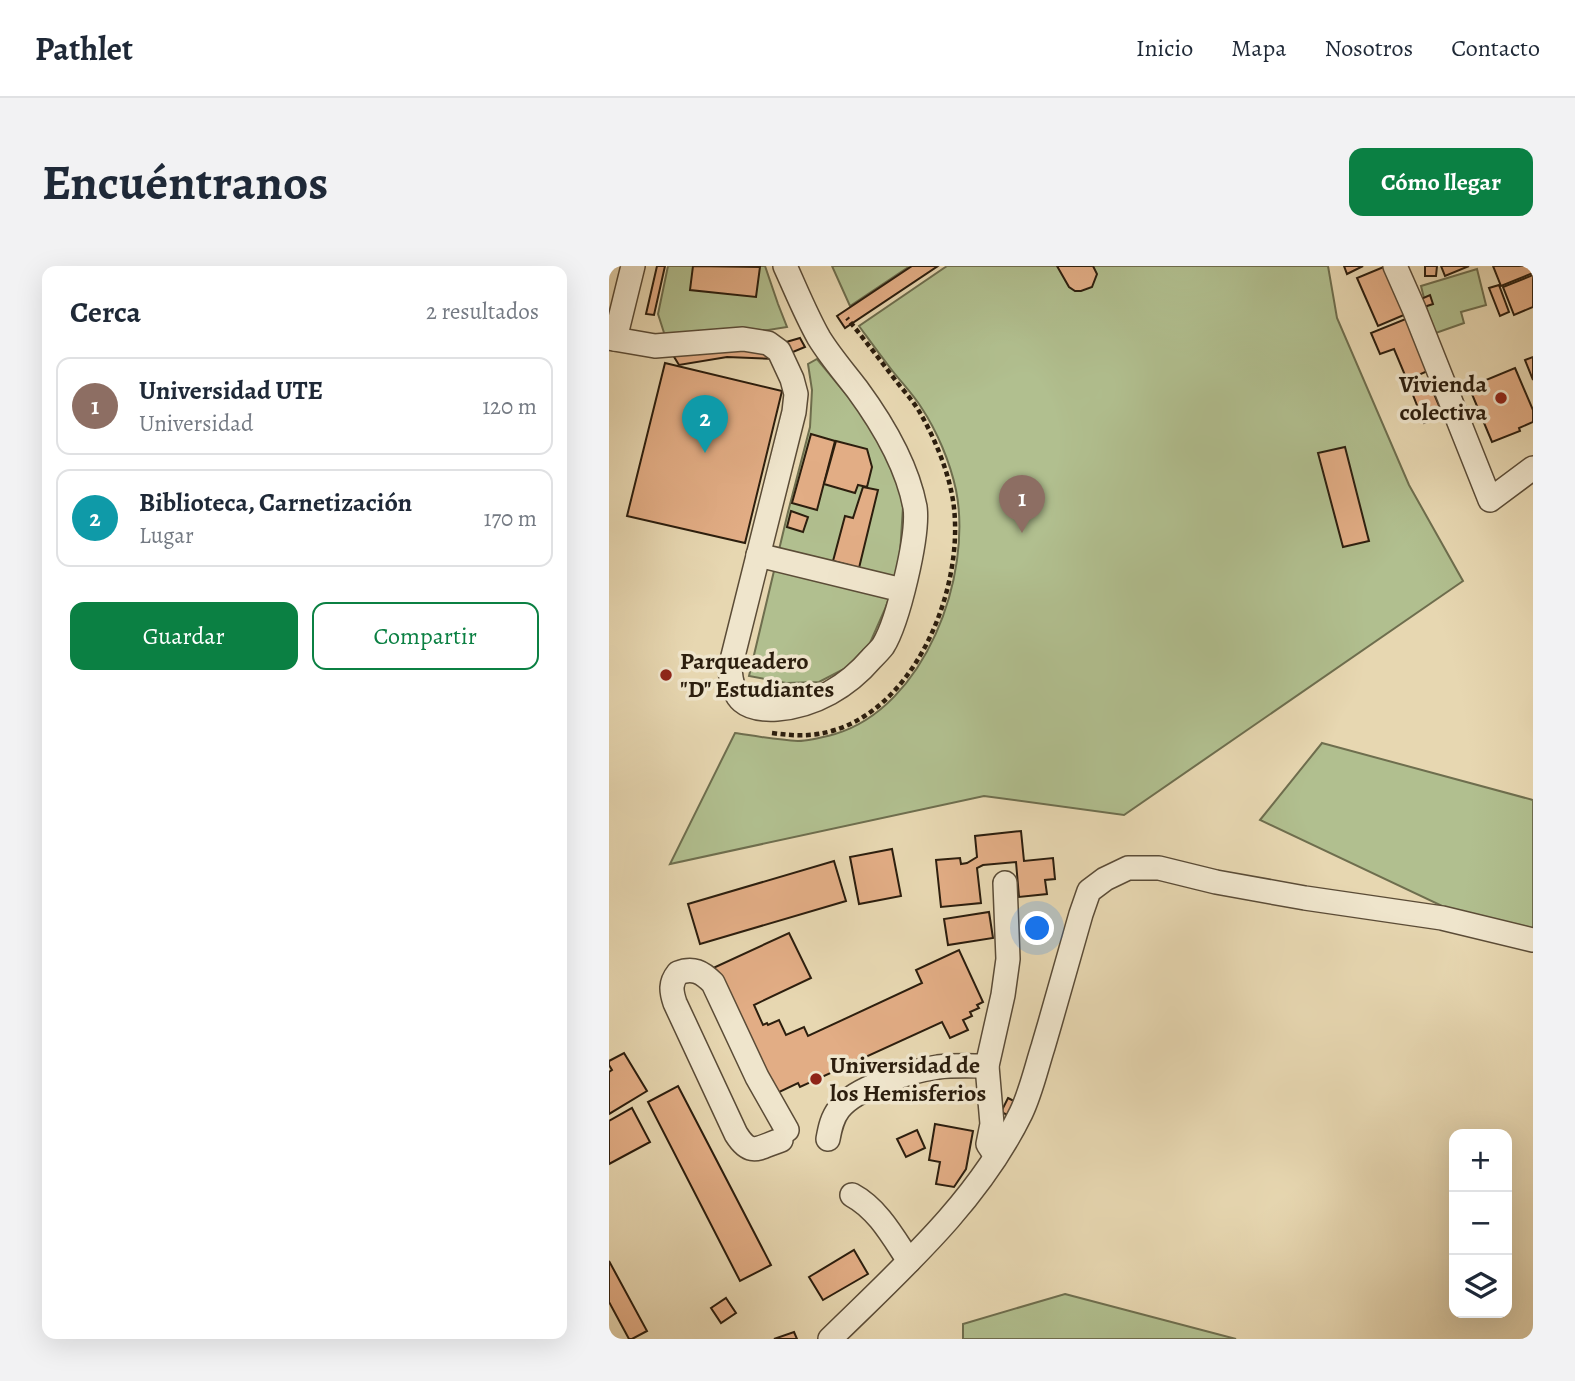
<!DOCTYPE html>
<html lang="es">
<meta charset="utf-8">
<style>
body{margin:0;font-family:Alegreya,serif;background:#f2f2f3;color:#1f2937}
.controls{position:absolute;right:21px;bottom:21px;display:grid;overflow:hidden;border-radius:14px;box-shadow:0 7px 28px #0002}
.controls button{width:63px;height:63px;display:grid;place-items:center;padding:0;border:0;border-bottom:2px solid #e0e1e3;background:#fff;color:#1f2937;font:35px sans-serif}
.you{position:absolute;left:429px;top:663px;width:24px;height:24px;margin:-18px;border:5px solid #fff;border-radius:50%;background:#1a73e8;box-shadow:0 0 0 10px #1a73e833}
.badge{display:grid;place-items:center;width:46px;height:46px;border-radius:50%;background:#0b8043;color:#fff;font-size:23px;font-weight:700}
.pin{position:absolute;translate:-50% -58px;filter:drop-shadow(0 2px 4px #0008)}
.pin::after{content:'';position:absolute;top:37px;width:24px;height:21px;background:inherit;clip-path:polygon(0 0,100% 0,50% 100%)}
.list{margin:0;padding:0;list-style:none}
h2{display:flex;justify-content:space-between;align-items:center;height:91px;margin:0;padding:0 28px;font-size:30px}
h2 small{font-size:23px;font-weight:400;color:#747a83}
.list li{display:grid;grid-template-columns:46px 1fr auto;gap:21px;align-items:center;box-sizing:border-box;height:98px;margin:0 14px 14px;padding:0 14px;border:2px solid #e0e1e3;border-radius:14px}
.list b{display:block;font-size:26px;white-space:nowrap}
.list p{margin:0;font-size:23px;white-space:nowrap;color:#747a83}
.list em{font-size:23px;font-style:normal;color:#747a83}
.actions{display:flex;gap:14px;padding:21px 28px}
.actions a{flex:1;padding:16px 0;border:2px solid #0b8043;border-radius:14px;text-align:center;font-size:24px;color:#0b8043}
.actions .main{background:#0b8043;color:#fff}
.icon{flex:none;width:38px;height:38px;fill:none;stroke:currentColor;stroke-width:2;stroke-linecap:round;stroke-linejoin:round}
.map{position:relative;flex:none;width:924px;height:1073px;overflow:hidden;border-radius:14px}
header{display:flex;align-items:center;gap:42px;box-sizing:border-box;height:98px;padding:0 35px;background:#fff;border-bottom:2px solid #e0e1e3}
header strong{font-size:33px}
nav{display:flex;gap:38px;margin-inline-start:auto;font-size:24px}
.intro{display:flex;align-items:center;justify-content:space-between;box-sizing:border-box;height:168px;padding:0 42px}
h1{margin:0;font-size:49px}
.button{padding:18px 32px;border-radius:14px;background:#0b8043;color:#fff;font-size:24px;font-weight:700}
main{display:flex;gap:42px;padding:0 42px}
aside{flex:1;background:#fff;border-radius:14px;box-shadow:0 7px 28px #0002}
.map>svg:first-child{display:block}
.green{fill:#b1bf8f;stroke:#6e6e4e;stroke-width:2}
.building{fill:#e2ad85;stroke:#2c1e0e;stroke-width:2}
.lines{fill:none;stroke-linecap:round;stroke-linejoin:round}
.minor-casing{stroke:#5b4c37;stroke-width:26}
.path{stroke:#2c1e0e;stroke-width:4.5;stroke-dasharray:5 3.5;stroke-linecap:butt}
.minor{stroke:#efe5cc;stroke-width:23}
.poi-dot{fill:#8f2418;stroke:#efe5cc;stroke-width:2.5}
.labels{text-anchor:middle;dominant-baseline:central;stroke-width:7;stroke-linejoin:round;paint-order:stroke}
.poi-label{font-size:24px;font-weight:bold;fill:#2c1e0e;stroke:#efe5cc;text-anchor:start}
</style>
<header>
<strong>Pathlet</strong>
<nav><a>Inicio</a><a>Mapa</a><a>Nosotros</a><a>Contacto</a></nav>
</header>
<div class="intro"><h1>Encuéntranos</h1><a class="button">Cómo llegar</a></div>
<main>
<aside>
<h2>Cerca<small>2 resultados</small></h2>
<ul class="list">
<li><span class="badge" style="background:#8d6e63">1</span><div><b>Universidad UTE</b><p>Universidad</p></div><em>120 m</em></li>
<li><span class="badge" style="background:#0f9aa8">2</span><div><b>Biblioteca, Carnetización</b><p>Lugar</p></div><em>170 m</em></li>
</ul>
<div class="actions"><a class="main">Guardar</a><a>Compartir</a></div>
</aside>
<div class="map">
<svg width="924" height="1073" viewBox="0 0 924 1073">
<rect width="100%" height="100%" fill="#e7d7b1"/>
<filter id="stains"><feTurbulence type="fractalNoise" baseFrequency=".00286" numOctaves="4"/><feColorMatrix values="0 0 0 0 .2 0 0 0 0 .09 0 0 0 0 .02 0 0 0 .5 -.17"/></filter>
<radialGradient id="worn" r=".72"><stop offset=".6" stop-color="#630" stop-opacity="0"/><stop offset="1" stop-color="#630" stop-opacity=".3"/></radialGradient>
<g class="green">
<path d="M59,0H156L169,38L178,61L117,71L57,73L49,48Z"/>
<path d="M223,0H301L241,40Z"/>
<path d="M338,0H719L728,52L800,219L854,315L515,549L375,530L61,598L126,467C146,470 168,474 189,475C200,475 215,471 226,468C316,441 364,310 347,224C341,196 328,165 312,141C303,127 292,116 282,103C271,89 261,75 250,60Z"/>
<path d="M868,3L877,39L852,46L855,57L824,68L812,20Z"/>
<path d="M208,93L271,169L288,210L294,241L290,304L276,343L261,377L237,402L210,416L177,417L140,410L179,246L201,161L203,124L199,98Z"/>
<path d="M713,477L924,534V683L651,554Z"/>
<path d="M456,1028L627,1073H354V1058Z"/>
</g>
<g class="building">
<path d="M48,0H56L45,49L37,48Z"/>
<path d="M84,0L151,1L147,31L81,24Z"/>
<path d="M303,0H329L236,62L228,50Z"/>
<path d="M448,0H484L488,8L483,21L472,25H466L460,21Z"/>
<path d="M735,0H754L738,8Z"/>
<path d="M777,0L802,46L769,60L748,12Z"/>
<path d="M816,0H828L827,10H816Z"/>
<path d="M832,0H860L836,10Z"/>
<path d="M884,0H924V7L892,20Z"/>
<path d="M924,9V41L905,49L894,21Z"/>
<path d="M890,19L900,46L891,50L880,22Z"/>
<path d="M821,29L824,38L815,41L812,33Z"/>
<path d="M799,52L821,104L798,114L785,83L771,88L762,67Z"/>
<path d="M191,72L196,81L167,93L118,91L70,99L64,89L160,81Z"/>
<path d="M924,91V114L916,94Z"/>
<path d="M56,97L173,125L136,277L18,250Z"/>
<path d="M906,102L924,144V156L910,162L911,165L883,176L860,121Z"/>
<path d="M820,116L834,149L815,157L802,124Z"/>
<path d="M202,168L226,175L208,244L183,237Z"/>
<path d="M227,175L258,183L263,201L258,221L249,219L246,227L215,218Z"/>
<path d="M736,181L760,275L734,281L709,187Z"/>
<path d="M254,221L269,224L250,302L224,295L236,250L244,252Z"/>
<path d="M182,245L199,251L194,266L178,261Z"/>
<path d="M412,565L415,595L444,592L446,613L436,614L438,628L410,631L407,596L374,599L368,602L372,637L332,641L327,594L351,592L352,598L358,597L368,591L366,570Z"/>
<path d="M283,583L292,630L250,638L241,591Z"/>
<path d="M225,595L237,635L91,678L79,638Z"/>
<path d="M380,646L384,672L339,679L335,653Z"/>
<path d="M180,667L202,712L145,739L154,759L158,757L159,759L170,754L177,769L195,761L199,770L313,717L307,704L350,684L374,736L368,739L370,742L361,746L363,750L354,754L359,764L341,772L333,756L191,821L189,817L164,829L102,703Z"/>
<path d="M15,787L38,825L0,848V806L3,804L0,799V795Z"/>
<path d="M69,820L162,999L131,1015L39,836Z"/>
<path d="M399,832L409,837L403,851L392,846Z"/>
<path d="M23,842L41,876L0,898V855Z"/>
<path d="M326,858L364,865L357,903L345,921L327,918L331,896L320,894Z"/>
<path d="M308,864L316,882L297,891L288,873Z"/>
<path d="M245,984L259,1008L214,1034L200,1011Z"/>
<path d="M0,995L38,1065L23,1073H20L0,1036Z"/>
<path d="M117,1032L127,1047L112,1057L102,1042Z"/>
<path d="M185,1066L188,1073H165Z"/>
</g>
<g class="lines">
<g class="minor-casing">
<g id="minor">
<path d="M786,0L805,43L881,234L924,202"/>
<path d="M0,72L46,80L134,73L159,77L170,85L183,113L187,128L185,146L121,402C123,434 136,445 168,443C206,440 239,420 263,392C267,388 271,384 274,380C289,356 310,269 306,241C298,199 273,157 248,123C235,106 221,90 210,72C197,49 187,24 176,0"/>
<path d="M6,73L24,0"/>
<path d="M149,289L293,324"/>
<path d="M219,873C221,862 223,852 230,843C247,821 302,805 329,801C345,799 362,800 378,800"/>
<path d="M172,874C150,881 142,892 127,868L66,737C62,725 61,717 69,707C84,701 93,706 104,717L148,811L178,864"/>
<path d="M388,888L383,884L379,878L383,858L378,800L394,729L399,693L396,617"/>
<path d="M243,929C269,943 284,971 300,995"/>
<path d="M221,1073C291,1004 368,937 412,847C422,826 427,803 434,781C447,737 459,693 472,648L480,625L496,613L519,602H550L607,616L696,632L833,652L924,674"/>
</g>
</g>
<path class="path" d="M163,467C185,470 204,471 226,464C313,437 361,307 342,224C336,197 324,169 310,145C304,135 295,125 287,115C271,94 255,73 238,52"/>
<use href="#minor" class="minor"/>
</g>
<g class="poi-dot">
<circle cx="892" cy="132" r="7"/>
<circle cx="57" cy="409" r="7"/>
<circle cx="207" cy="813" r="7"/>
</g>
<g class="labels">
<g class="poi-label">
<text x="878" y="118" text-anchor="end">Vivienda<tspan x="878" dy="28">colectiva</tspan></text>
<text x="71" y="395">Parqueadero<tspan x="71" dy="28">"D" Estudiantes</tspan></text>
<text x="221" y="799">Universidad de<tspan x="221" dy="28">los Hemisferios</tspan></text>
</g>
</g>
<rect width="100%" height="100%" filter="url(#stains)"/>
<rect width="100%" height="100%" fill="url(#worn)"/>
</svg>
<div class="controls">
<button>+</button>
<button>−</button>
<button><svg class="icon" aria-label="layers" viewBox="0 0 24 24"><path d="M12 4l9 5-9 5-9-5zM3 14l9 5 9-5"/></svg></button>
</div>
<div class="you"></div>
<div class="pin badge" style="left:413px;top:267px;background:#8d6e63">1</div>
<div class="pin badge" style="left:96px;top:187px;background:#0f9aa8">2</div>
</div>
</main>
